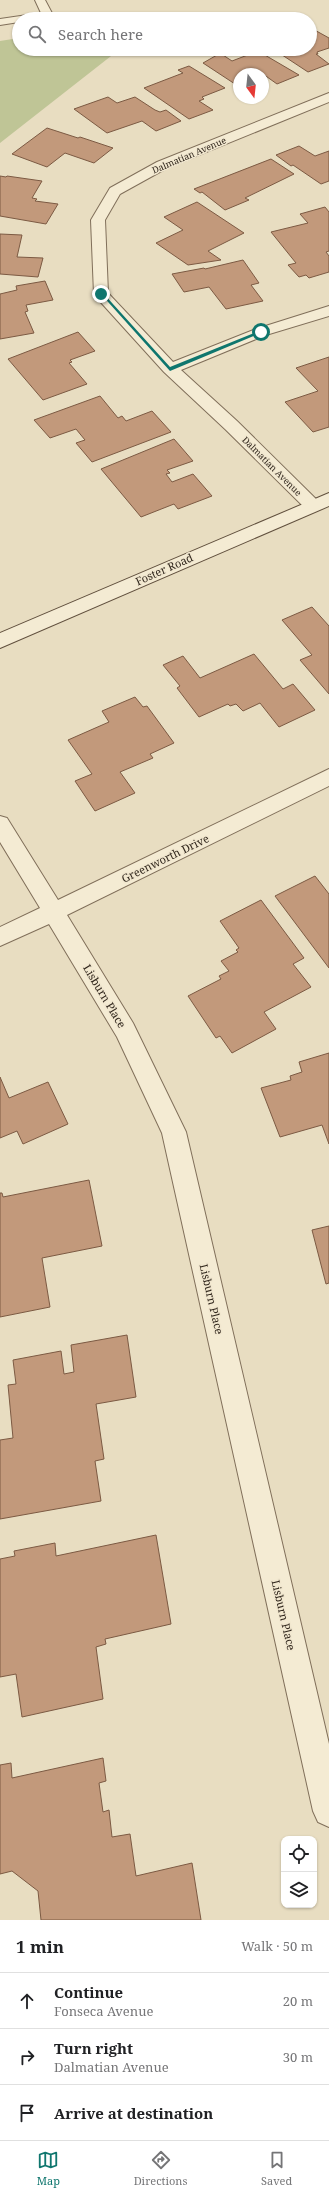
<!DOCTYPE html>
<meta charset="utf-8">
<style>
body{margin:0;font-family:"Noto Serif",serif;background:#f2f2f2;color:#202124}
.controls{position:absolute;right:12px;bottom:12px;display:grid;overflow:hidden;border-radius:8px;box-shadow:0 1px 3px #0004}
.controls button{width:36px;height:36px;display:grid;place-items:center;padding:0;border:0;border-bottom:1px solid #e0e0e0;background:#fff;color:#202124;font:20px sans-serif}
.compass{position:absolute;left:233px;top:68px;width:36px;height:36px;border-radius:50%;background:#fff;box-shadow:0 1px 3px #0004;rotate:165deg}
.stop{position:absolute;width:12px;height:12px;margin:-9px;border:3px solid #0f766e;border-radius:50%;background:#fff}
.stop.end{background:#0f766e;border-color:#fff;box-shadow:0 1px 4px #0008}
.list{margin:0;padding:0;list-style:none}
h2{display:flex;justify-content:space-between;align-items:center;height:52px;margin:0;padding:0 16px;font-size:17px}
h2 small{font-size:13px;font-weight:400;color:#757577}
.list li{display:grid;grid-template-columns:26px 1fr auto;gap:12px;align-items:center;box-sizing:border-box;height:56px;padding:0 16px;border-top:1px solid #e0e0e0}
.list b{display:block;font-size:15px;white-space:nowrap}
.list p{margin:0;font-size:13px;white-space:nowrap;color:#757577}
.list em{font-size:13px;font-style:normal;color:#757577}
.icon{flex:none;width:22px;height:22px;fill:none;stroke:currentColor;stroke-width:2;stroke-linecap:round;stroke-linejoin:round}
.map{position:relative;flex:none;width:329px;height:1920px;overflow:hidden}
.search{position:absolute;background:#fff;box-shadow:0 1px 3px #0004;left:12px;right:12px;top:12px;height:44px;display:flex;align-items:center;gap:10px;box-sizing:border-box;padding:0 14px;border-radius:22px;color:#757577;font-size:15px}
.sheet{height:220px;background:#fff}
nav{display:flex;justify-content:space-around;align-items:center;box-sizing:border-box;height:56px;border-top:1px solid #e0e0e0;background:#fff;font-size:11px;color:#757577}
nav a{display:grid;justify-items:center;gap:2px}
nav .on{color:#0f766e}
.map>svg:first-child{display:block}
.green{fill:#bfc596}
.building{fill:#c2997b;stroke:#7c5a43}
.lines{fill:none;stroke-linecap:round;stroke-linejoin:round}
.lane-casing{stroke:#806f5a;stroke-width:2}
.street-casing{stroke:#806f5a;stroke-width:2}
.secondary-casing{stroke:#61503e;stroke-width:2}
.lane{fill:#f4ebd3;fill-rule:evenodd}
.street{fill:#f4ebd3;fill-rule:evenodd}
.secondary{fill:#f4ebd3;fill-rule:evenodd}
.route{fill:#0f766e}
.labels{text-anchor:middle;dominant-baseline:central;stroke-width:3;stroke-linejoin:round;paint-order:stroke}
.far-street-label{font-size:9px;fill:#31271d;stroke:#f1e7cf}
.street-label{font-size:11px;fill:#31271d;stroke:#f1e7cf}
</style>
<div class="map">
<svg width="329" height="1920" viewBox="0 0 329 1920">
<rect width="100%" height="100%" fill="#e8ddc1"/>
<path class="green" d="M19,38V49H120L0,143V41Z"/>
<g class="building">
<path d="M311,28L329,38V48L317,52L318,54H316L329,64L308,72L273,49H310Z"/>
<path d="M258,51L299,75L277,84L263,74H239V82L235,84L203,63L217,55H223L232,61Z"/>
<path d="M189,66L225,88L202,97L204,99L199,101L213,110L189,119L144,88L183,73L178,70Z"/>
<path d="M108,97L117,103L135,97L155,110L160,112L166,110L181,121L156,131L142,121L107,133L74,109Z"/>
<path d="M47,128L78,138L80,137L113,148L94,163L65,153L47,167L12,154Z"/>
<path d="M299,146L315,156L329,151V181L321,184L293,165L291,166L276,155Z"/>
<path d="M271,159L294,174L245,198L249,200L225,210L202,192L200,193L194,189Z"/>
<path d="M0,176L6,177L7,176L42,181L32,198L37,199L35,201L58,204L46,224L0,216Z"/>
<path d="M197,202L244,233L208,251L221,260L188,265L156,243L183,230L164,217Z"/>
<path d="M325,207L329,212V251L326,252L329,256V272L309,278L306,275L299,277L288,265L296,263L271,232L308,223L300,214Z"/>
<path d="M0,234L22,235L17,257L43,258L38,277L0,274Z"/>
<path d="M243,260L259,283L251,285L263,301L226,309L209,287L184,292L172,274L204,268L205,269Z"/>
<path d="M45,281L53,300L26,305L28,311L25,312L34,333L0,339V294L17,290L16,286Z"/>
<path d="M78,332L95,351L70,360L72,362L69,363L87,384L43,400L8,359Z"/>
<path d="M329,357V427L313,432L285,402L318,391L296,368Z"/>
<path d="M100,396L118,418L122,416L126,421L152,411L171,432L92,462L76,443L85,440L76,429L50,438L34,420Z"/>
<path d="M174,439L193,461L167,470L170,473L166,474L172,482L193,474L212,496L178,509L174,504L141,517L101,469Z"/>
<path d="M312,607L329,626V694L300,660L312,655L282,620Z"/>
<path d="M254,654L283,689L293,684L315,710L279,727L260,703L243,711L236,704L230,706L228,704L199,717L177,688L180,686L163,665L183,656L200,678Z"/>
<path d="M135,697L143,707L147,706L174,743L150,754L153,758L120,772L135,793L95,811L75,781L92,774L68,740L109,722L102,711Z"/>
<path d="M315,876L329,894V968L275,896Z"/>
<path d="M261,900L304,958L293,964L311,987L264,1012L276,1029L232,1053L220,1036L216,1038L188,996L221,979L219,976L229,971L221,961L238,952L236,950L239,948L220,921Z"/>
<path d="M329,1053V1144L322,1125L280,1137L261,1088L291,1080L290,1076L302,1072L299,1062Z"/>
<path d="M0,1077L9,1098L48,1082L68,1124L23,1144L17,1131L0,1138Z"/>
<path d="M89,1180L102,1246L42,1258L50,1307L0,1317V1193H2L3,1197Z"/>
<path d="M329,1226V1283L326,1284L312,1230Z"/>
<path d="M127,1335L136,1397L96,1404L104,1459L95,1461L101,1501L0,1519V1440L13,1438L8,1385L16,1384L13,1360L61,1351L64,1374L74,1372L71,1345Z"/>
<path d="M156,1535L171,1624L105,1639L106,1644L96,1647L103,1699L22,1717L16,1674L0,1677V1559L15,1556L14,1551L55,1543L56,1556Z"/>
<path d="M103,1758L106,1781L99,1783L103,1812L109,1810L112,1837L130,1834L136,1876L192,1863L201,1920H41L38,1891L12,1871L0,1874V1765L11,1763L12,1778Z"/>
</g>
<g class="lines">
<g class="lane-casing">
<path id="lane" d="M35,0H45L53,15L52,17L19,19V22L0,25V19L41,13Z"/>
</g>
<g class="street-casing">
<g id="street">
<path d="M329,93V102L167,168L120,194L105,220L108,293L173,362L256,329L329,306V316L266,335L181,370L237,421L318,501L321,505L318,509L312,511L306,509L225,429L164,372L96,297L94,294L91,220L110,188L157,162Z"/>
<path d="M329,769V786L67,915L133,1023L186,1132L329,1744V1827L318,1822L313,1811L162,1133L117,1037L49,924L0,946V927L40,908L0,842V816L7,818L58,900Z"/>
</g>
</g>
<g class="secondary-casing">
<path id="secondary" d="M329,493V506L0,648V633Z"/>
</g>
<use href="#lane" class="lane"/>
<use href="#street" class="street"/>
<use href="#secondary" class="secondary"/>
</g>
<path class="route" d="M100,293H103L170,367L259,331L263,332L170,371Z"/>
<g class="labels">
<g class="far-street-label">
<text transform="translate(189 155) rotate(-23)">Dalmatian Avenue</text>
<text transform="translate(272 466) rotate(45)">Dalmatian Avenue</text>
</g>
<g class="street-label">
<text transform="translate(164 569) rotate(-24)">Foster Road</text>
<text transform="translate(165 858) rotate(-26)">Greenworth Drive</text>
<text transform="translate(105 996) rotate(59)">Lisburn Place</text>
<text transform="translate(212 1299) rotate(77)">Lisburn Place</text>
<text transform="translate(284 1615) rotate(77)">Lisburn Place</text>
</g>
</g>
</svg>
<div class="controls">
<button><svg class="icon" aria-label="locate" viewBox="0 0 24 24"><circle cx="12" cy="12" r="6"/><path d="M12 2v4M12 18v4M2 12h4M18 12h4"/></svg></button>
<button><svg class="icon" aria-label="layers" viewBox="0 0 24 24"><path d="M12 4l9 5-9 5-9-5zM3 14l9 5 9-5"/></svg></button>
</div>
<svg class="compass" viewBox="-18 -18 36 36"><path d="M0-13l5 13h-10z" fill="#e53935"/><path d="M0 13l5-13h-10z" fill="#757577"/></svg>
<div class="stop" style="left:261px;top:332px"></div>
<div class="stop end" style="left:101px;top:294px"></div>
<div class="search"><svg class="icon" aria-label="search" viewBox="0 0 24 24"><circle cx="10" cy="10" r="6"/><path d="M15 15l6 6"/></svg>Search here</div>
</div>
<section class="sheet">
<h2>1 min<small>Walk · 50 m</small></h2>
<ul class="list">
<li><svg class="icon" aria-label="ahead" viewBox="0 0 24 24"><path d="M12 20V5M6 11l6-6 6 6"/></svg><div><b>Continue</b><p>Fonseca Avenue</p></div><em>20 m</em></li>
<li><svg class="icon" aria-label="right" viewBox="0 0 24 24"><path d="M7 20v-9h11M14 6l5 5-5 5"/></svg><div><b>Turn right</b><p>Dalmatian Avenue</p></div><em>30 m</em></li>
<li><svg class="icon" aria-label="arrive" viewBox="0 0 24 24"><path d="M6 21V4h12l-3 4 3 4H6"/></svg><div><b>Arrive at destination</b></div></li>
</ul>
</section>
<nav>
<a class="on"><svg class="icon" aria-label="map" viewBox="0 0 24 24"><path d="M3 6l6-2 6 2 6-2v14l-6 2-6-2-6 2zM9 4v14M15 6v14"/></svg>Map</a>
<a><svg class="icon" aria-label="directions" viewBox="0 0 24 24"><path d="M12 3l9 9-9 9-9-9zM9 14v-3h6M13 9l2 2-2 2"/></svg>Directions</a>
<a><svg class="icon" aria-label="saved" viewBox="0 0 24 24"><path d="M7 4h10v16l-5-4-5 4z"/></svg>Saved</a>
</nav>
